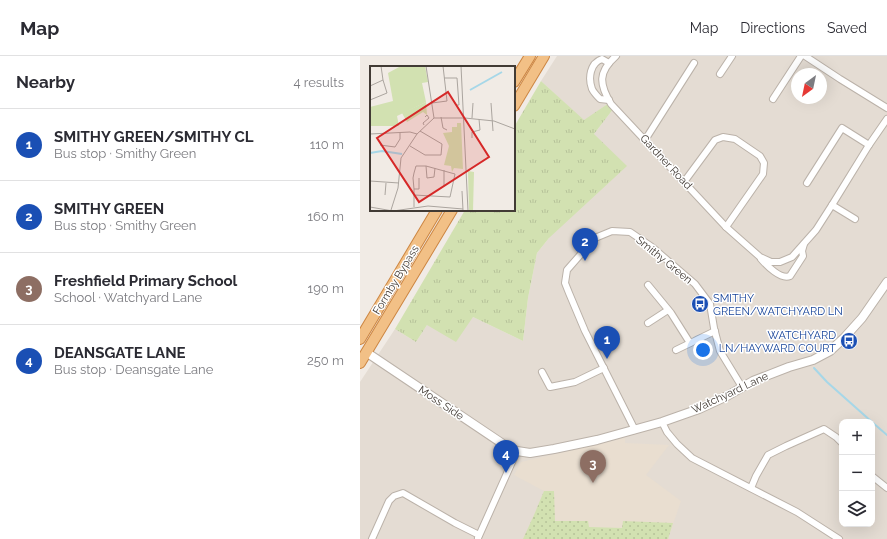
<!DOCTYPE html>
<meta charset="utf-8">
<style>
body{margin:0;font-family:Raleway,sans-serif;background:#f7f7f7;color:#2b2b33}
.controls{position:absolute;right:12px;bottom:12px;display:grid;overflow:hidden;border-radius:8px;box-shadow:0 4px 16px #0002}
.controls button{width:36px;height:36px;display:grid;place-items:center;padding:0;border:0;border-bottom:1px solid #e1e1e2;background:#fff;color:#2b2b33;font:20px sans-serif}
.compass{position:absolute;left:431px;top:12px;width:36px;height:36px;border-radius:50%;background:#fff;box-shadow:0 4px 16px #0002;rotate:213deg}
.you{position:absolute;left:343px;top:294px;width:14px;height:14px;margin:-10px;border:3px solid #fff;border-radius:50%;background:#1a73e8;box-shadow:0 0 0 6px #1a73e833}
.badge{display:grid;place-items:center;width:26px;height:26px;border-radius:50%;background:#2563eb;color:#fff;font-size:13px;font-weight:700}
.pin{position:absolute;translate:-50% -33px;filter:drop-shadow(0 1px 2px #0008)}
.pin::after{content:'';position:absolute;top:21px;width:14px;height:12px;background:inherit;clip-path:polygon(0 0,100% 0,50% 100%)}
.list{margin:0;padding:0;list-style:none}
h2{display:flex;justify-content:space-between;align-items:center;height:52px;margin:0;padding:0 16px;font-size:17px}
h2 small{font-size:13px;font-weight:400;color:#7c7c81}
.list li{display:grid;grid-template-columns:26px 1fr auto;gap:12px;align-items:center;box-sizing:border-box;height:72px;padding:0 16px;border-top:1px solid #e1e1e2}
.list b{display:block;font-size:15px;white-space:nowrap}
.list p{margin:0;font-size:13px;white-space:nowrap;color:#7c7c81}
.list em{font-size:13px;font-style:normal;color:#7c7c81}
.icon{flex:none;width:22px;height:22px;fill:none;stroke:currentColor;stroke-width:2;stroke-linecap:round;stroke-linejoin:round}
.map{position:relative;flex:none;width:527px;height:483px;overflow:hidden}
header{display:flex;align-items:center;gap:24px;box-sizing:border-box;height:56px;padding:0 20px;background:#fff;border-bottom:1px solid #e1e1e2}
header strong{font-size:19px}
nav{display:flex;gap:22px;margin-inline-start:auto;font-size:14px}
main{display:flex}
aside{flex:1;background:#fff}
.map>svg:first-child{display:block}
.residential{fill:#e4dcd3;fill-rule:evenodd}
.education{fill:#e9ded0}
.grass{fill:url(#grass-dots)}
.park{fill:url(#park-tufts)}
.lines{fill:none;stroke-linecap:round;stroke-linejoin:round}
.stream{stroke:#a6d7e8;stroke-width:2}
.minor-casing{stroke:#bbb2a9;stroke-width:8}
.tertiary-casing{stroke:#bbb2a9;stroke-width:10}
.trunk-casing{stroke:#cd8642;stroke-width:12}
.minor{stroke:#fff;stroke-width:6}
.tertiary{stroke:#fff;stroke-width:8}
.trunk{stroke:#f2c086;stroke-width:10}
.labels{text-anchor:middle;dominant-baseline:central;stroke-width:3;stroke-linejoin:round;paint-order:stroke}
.street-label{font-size:11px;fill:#423b35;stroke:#fff}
.transit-label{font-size:11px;fill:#164399;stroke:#fff;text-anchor:start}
.inset-river{fill:none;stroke:#a6d7e8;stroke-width:2}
.inset-road{fill:none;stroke:#aba59f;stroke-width:1}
.view{fill:#d62828;fill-opacity:0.15;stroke:#d62828;stroke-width:2}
.inset-edge{fill:none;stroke:#423b35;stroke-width:2}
</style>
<header>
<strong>Map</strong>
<nav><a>Map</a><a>Directions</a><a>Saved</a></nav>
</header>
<main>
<aside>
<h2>Nearby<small>4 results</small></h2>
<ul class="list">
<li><span class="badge" style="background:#1a4fb4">1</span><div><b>SMITHY GREEN/SMITHY CL</b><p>Bus stop · Smithy Green</p></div><em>110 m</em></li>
<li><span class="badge" style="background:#1a4fb4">2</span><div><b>SMITHY GREEN</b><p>Bus stop · Smithy Green</p></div><em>160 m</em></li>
<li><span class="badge" style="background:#8d6e63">3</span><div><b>Freshfield Primary School</b><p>School · Watchyard Lane</p></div><em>190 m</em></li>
<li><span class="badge" style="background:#1a4fb4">4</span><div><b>DEANSGATE LANE</b><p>Bus stop · Deansgate Lane</p></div><em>250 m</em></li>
</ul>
</aside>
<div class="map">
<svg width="527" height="483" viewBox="0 0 527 483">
<defs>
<pattern id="grass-dots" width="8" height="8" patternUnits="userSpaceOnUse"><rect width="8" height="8" fill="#d2e1b1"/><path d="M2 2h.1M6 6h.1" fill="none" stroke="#b6c299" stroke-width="1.8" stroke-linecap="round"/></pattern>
<pattern id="park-tufts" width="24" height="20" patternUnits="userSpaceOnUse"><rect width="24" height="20" fill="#d2e1b1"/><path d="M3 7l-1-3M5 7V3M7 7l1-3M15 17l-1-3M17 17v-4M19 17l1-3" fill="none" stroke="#b6c299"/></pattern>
</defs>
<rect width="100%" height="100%" fill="#f1ebe5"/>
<path class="residential" d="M197,0H527V483H0V326L35,273L56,286L67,269L113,261L163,285L168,242L177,197L189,182L234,78L254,52L249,47L224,65L181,25ZM437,18H461V42H437ZM482,366H512V468H482Z"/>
<path class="education" d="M265,382V387L309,389L286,419L321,445L308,483H163L174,459L184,435L154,419L161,406Z"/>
<path class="grass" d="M184,435H194L195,465H228L229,471L262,472L263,465L313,467L308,483H163L174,459Z"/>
<path class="park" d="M181,25L224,64L249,47L254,52L234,78L267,110L189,182L177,197L168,242L163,285L113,261L96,286L67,269L56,286L35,273L105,154H154V71Z"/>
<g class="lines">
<g class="stream">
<path d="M454,312L467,326L512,366"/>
<path d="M512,366L527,379"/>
</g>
<g class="minor-casing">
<g id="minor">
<path d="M256,0C238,16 239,28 251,48L366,171L400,201L411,206H420L432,201L456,174L472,149L509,89L527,63"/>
<path d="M445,0L480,23L527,52"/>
<path d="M249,7L242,3C230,7 228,22 232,33C234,37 237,40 240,43L249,44"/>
<path d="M360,18L372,0"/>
<path d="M413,43L441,0"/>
<path d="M285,84L334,7"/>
<path d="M324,126L355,84L363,81L375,83L400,100L404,107L403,118L366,171"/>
<path d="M447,127L482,72L509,89"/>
<path d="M472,149L495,163"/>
<path d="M401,203C407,210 421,224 430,220L443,200L442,195L444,188"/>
<path d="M288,229L311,257L330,287"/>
<path d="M288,267L308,254"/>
<path d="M316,294L355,275"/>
<path d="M182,316L190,331L215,326L244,312"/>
<path d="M302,366L307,376L317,388L332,402L437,456L479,483"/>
<path d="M275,374L225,275L209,237L205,227L207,214L235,182L252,175L270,176L292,191L335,228L350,248L354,272L360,295L382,331"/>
<path d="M512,420L527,432"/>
<path d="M391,432L396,420L408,399L426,390L464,373L476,381L482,387"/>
<path d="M118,482L157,395"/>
<path d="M12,483L29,445L34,440L43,437L95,467L119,479"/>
</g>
</g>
<g class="tertiary-casing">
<path id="tertiary" d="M6,296L149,392L157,395L170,397L194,393L237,384L302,366L339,353L367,340L393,325L429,311L453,304L470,295L484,282L502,262L527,226"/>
</g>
<g class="trunk-casing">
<g id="trunk">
<path d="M154,26L170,0"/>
<path d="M154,50L184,0"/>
<path d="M0,283L77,154"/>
<path d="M0,307L92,154"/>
</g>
</g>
<use href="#minor" class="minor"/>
<use href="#tertiary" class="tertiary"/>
<use href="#trunk" class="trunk"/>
</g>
<defs>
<g id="bus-disc" transform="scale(0.9)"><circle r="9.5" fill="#1a4fb4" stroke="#fff"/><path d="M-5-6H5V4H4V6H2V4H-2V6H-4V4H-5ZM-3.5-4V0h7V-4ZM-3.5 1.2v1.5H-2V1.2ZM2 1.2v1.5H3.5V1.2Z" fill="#fff"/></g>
</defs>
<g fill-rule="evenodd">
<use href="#bus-disc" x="340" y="248"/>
<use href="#bus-disc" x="489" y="285"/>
</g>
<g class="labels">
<g class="street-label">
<text transform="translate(306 106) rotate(47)">Gardner Road</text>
<text transform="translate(304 204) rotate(39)">Smithy Green</text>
<text transform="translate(36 224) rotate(-59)">Formby Bypass</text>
<text transform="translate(370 337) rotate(-25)">Watchyard Lane</text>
<text transform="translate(81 347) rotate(34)">Moss Side</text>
</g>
<g class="transit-label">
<text x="353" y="242">SMITHY<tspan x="353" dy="13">GREEN/WATCHYARD LN</tspan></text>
<text x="476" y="279" text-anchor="end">WATCHYARD<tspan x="476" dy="13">LN/HAYWARD COURT</tspan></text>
</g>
</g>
<g transform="translate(10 10)">
<rect width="145" height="145" fill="#f1ebe5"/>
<path d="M56,36L57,49L53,46L37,56L32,47Z" fill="#d2e1b1"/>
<path d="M98,105L104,106L103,145H99Z" fill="#d2e1b1"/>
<path d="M31,0H55L58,16L52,17L56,36L27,50L29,60H0V41L23,35L18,7ZM87,57H91L93,103L84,102L82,106L81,100L74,99L79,80L73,67L82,66V61H87Z" fill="#d2e1b1"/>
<path class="inset-river" d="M100,24L132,6M0,87L12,85L32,88"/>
<path class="inset-road" d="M56,0L64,52M91,0L98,145M74,12H87L89,39H86M0,20L13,14L11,0M0,34L17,27L13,14M62,37L77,35L73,0M121,37L123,65M71,51L73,62L77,64M64,52H93M95,52L124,55L145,63M102,52L103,37M54,59L53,57L59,52L57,49L55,51M0,68L40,66L47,68M102,72V66L110,64L109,53M10,79L25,81L30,73V67M40,80L55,89H71L72,78L50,65M56,100L57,112L64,111L65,102M74,104V119M0,115L29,117M44,123H49V112M92,125L93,144M15,129L16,117M44,129L80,131L85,108L56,100H46L44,107L43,112L44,123V141M0,141L23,145L58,140L93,143M21,144L28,122L31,92L47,68L64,52"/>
<path class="view" d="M78,26L119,91L49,136L7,72Z"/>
<rect width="145" height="145" class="inset-edge"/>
</g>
</svg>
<div class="controls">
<button>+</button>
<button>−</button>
<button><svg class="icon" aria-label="layers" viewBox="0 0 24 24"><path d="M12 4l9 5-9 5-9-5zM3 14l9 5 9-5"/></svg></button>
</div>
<svg class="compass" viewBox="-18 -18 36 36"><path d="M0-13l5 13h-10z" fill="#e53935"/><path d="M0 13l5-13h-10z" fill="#7c7c81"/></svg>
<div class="you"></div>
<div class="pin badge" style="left:247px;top:303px;background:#1a4fb4">1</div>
<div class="pin badge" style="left:225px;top:205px;background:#1a4fb4">2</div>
<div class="pin badge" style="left:233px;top:427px;background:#8d6e63">3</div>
<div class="pin badge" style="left:146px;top:417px;background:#1a4fb4">4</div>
</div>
</main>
